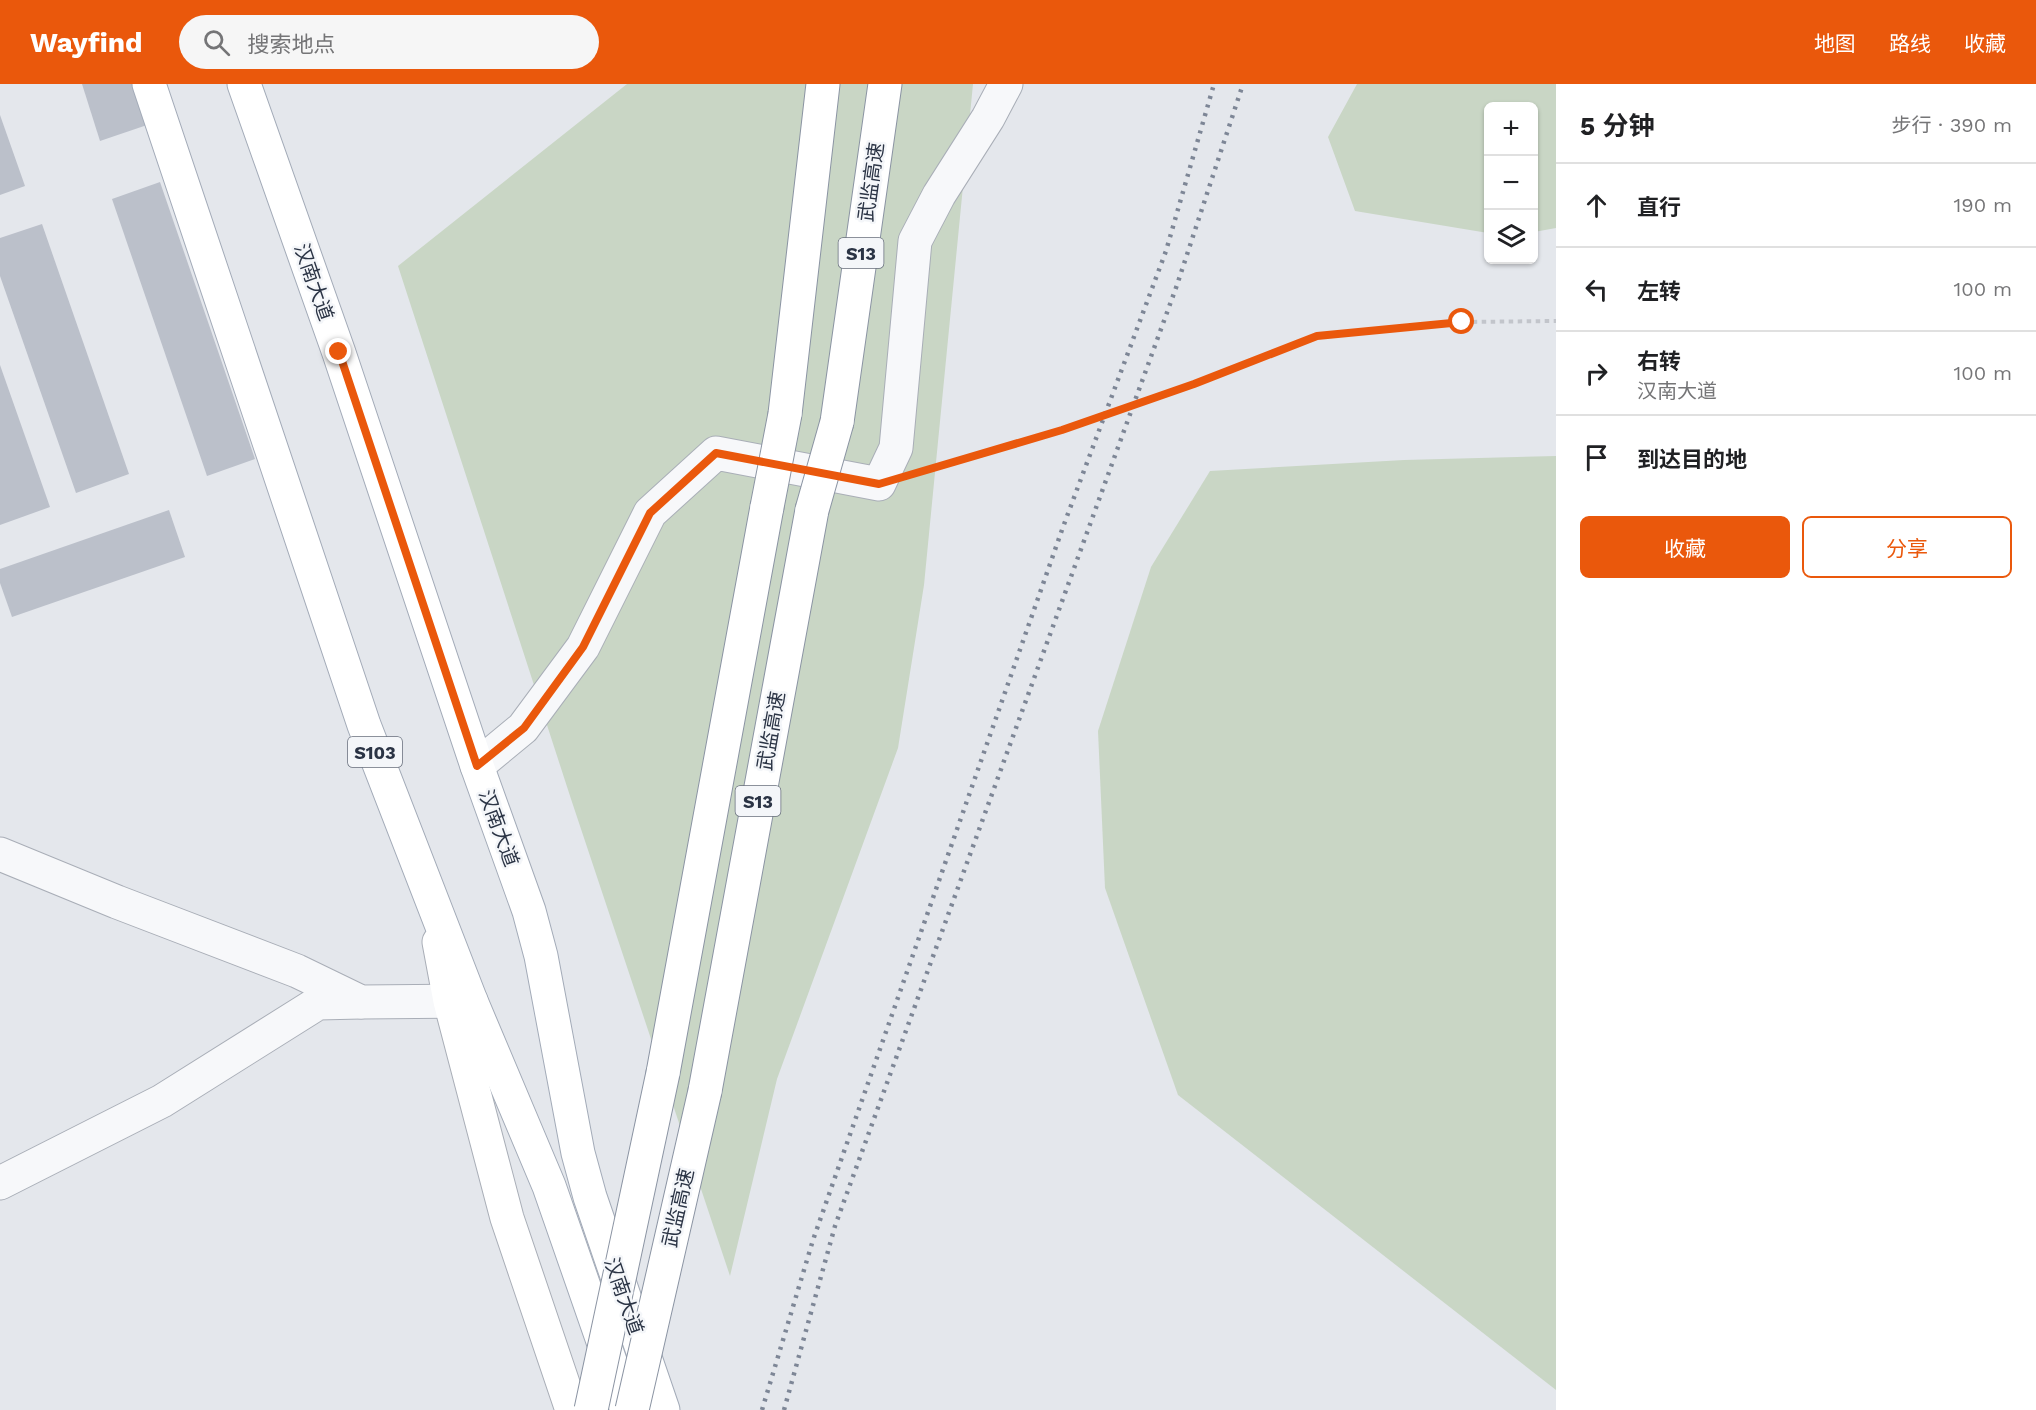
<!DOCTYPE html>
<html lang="zh">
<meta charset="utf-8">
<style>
body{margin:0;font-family:"Work Sans","Noto Sans SC",sans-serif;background:#f6f6f6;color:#202124}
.controls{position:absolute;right:18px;top:18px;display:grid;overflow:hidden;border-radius:9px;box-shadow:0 2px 4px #0004}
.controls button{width:54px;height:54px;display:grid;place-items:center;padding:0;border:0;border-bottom:2px solid #e0e0e0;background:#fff;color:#202124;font:30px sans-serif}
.stop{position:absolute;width:18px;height:18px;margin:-14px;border:4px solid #ea580c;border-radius:50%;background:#fff}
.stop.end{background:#ea580c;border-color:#fff;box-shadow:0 2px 6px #0008}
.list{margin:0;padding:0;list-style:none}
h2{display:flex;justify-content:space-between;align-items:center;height:78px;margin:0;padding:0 24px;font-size:26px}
h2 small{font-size:20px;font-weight:400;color:#757577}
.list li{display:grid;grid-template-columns:39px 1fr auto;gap:18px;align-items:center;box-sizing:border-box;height:84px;padding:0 24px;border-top:2px solid #e0e0e0}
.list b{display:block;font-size:22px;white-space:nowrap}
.list p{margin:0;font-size:20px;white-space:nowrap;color:#757577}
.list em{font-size:20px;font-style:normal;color:#757577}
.actions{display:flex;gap:12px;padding:18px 24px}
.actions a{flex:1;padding:14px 0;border:2px solid #ea580c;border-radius:9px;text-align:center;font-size:21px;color:#ea580c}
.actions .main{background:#ea580c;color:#fff}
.icon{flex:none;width:33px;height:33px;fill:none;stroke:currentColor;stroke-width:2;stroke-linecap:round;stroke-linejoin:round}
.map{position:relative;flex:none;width:1556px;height:1326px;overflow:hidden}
header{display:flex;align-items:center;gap:36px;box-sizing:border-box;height:84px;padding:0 30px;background:#ea580c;color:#fff}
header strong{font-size:28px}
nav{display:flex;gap:33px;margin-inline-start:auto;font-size:21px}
.search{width:420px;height:54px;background:#f6f6f6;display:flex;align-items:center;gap:15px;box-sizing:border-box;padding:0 21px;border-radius:33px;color:#757577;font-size:22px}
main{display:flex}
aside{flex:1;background:#fff}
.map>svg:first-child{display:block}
.green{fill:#c9d6c5}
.building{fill:#bbc0ca}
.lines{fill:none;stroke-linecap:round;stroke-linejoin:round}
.minor-casing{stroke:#a9aeb7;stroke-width:35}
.tertiary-casing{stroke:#a9aeb7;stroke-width:35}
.secondary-casing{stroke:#a9aeb7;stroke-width:35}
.primary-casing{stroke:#a3abb8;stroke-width:35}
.motorway-casing{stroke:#8b94a3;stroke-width:35}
.path{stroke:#c2c5cb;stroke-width:4;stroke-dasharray:4.5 4.5;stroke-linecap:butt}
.minor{stroke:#f7f8fa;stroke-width:33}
.tertiary{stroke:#f7f8fa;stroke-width:33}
.secondary{stroke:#fff;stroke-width:33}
.primary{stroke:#fff;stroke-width:33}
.motorway{stroke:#fff;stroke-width:33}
.rail{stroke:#7d8696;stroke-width:4.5;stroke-dasharray:3 6;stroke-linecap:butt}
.motorway-bridge-casing{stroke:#8b94a3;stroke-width:35;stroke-linecap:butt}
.motorway-bridge{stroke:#fff;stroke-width:33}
.route{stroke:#ea580c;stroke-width:8}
.labels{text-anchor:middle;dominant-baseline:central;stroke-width:5;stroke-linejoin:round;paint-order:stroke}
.shield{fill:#f4f6f9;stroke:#676e7b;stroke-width:1.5}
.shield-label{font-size:18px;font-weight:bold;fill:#2b3445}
.street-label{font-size:20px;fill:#2b3445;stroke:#f4f6f9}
</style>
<header>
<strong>Wayfind</strong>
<div class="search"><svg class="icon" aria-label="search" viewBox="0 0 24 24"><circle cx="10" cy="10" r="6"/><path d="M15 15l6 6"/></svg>搜索地点</div>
<nav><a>地图</a><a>路线</a><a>收藏</a></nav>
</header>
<main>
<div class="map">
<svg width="1556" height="1326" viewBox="0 0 1556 1326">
<rect width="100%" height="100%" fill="#e4e7ec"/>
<g class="green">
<path d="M627,0H973L924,501L898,664L777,995L730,1192L571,715L398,182Z"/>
<path d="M1357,0H1556V144L1534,148V22H1488V149L1355,127L1328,53Z"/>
<path d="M1556,372V1306L1178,1011L1105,804L1098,647L1151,483L1210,387L1404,376Z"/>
</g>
<g class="building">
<path d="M82,0H137L150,40L100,57Z"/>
<path d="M0,31L25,102L0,111Z"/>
<path d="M160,98L255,375L207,392L112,115Z"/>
<path d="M42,140L129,390L76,409L0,192V154Z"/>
<path d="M0,281L50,423L0,441Z"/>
<path d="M169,426L185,473L12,533L0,499V485Z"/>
</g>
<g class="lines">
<g class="minor-casing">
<g id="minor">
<path d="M477,682L523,644L583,563L650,429L716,369L879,400L896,364L915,157L939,111L988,34L1006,0"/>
<path d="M0,1099L162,1017L318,919L361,918"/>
</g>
</g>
<g class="tertiary-casing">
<path id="tertiary" d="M0,770L117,818L297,887L361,918L471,917"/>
</g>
<g class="secondary-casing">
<path id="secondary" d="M439,858L450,917L507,1134L572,1326"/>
</g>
<g class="primary-casing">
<g id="primary">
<path d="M149,0L364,641L471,917L549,1102L627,1326"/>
<path d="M244,0L339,269L477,682L529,827L541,872L578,1069L590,1113L663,1326"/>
</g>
</g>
<g class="motorway-casing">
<g id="motorway">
<path d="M785,330L823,0"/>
<path d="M837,338L885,0"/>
<path d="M663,989L767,423"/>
<path d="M705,1007L812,426"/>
</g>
</g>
<path class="path" d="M920,387L1062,346L1194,300L1317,252L1462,238L1556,237"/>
<use href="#minor" class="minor"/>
<use href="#tertiary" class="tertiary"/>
<use href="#secondary" class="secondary"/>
<use href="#primary" class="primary"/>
<use href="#motorway" class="motorway"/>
<g class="rail">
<path d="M762,1326L813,1156L1063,443L1166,167L1214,0"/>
<path d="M784,1326L835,1142L1177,201L1243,0"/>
</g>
<g class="motorway-bridge-casing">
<g id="motorway-bridge">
<path d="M767,423L785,330"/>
<path d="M812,426L837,338"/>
<path d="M591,1326L663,989"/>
<path d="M632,1326L705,1007"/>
</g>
</g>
<use href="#motorway-bridge" class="motorway-bridge"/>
</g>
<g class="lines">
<path class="route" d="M339,268L477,682L524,644L583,563L650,429L716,369L879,400L1062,346L1194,300L1317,252L1462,238"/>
</g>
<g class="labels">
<g class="shield">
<rect x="838.5" y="154" width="45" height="30" rx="4.5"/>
<rect x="348" y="653" width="54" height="30" rx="4.5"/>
<rect x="735.5" y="702" width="45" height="30" rx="4.5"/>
</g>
<g class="shield-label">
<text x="861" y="169">S13</text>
<text x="375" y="668">S103</text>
<text x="758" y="717">S13</text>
</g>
<g class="street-label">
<text transform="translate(871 98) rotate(-82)">武监高速</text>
<text transform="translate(314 198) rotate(71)">汉南大道</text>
<text transform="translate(771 647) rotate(-80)">武监高速</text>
<text transform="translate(499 744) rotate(70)">汉南大道</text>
<text transform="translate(678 1124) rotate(-77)">武监高速</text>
<text transform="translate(624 1212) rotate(71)">汉南大道</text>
</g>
</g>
</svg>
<div class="controls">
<button>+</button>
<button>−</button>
<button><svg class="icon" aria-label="layers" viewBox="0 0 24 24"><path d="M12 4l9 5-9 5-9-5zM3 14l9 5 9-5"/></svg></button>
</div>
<div class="stop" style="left:1462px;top:238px"></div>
<div class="stop end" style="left:339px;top:268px"></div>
</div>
<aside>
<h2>5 分钟<small>步行 · 390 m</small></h2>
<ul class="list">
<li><svg class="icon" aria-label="ahead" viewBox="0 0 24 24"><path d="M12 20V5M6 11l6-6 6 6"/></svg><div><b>直行</b></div><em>190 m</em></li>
<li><svg class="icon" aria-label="left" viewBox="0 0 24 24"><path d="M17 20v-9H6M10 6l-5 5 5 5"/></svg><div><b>左转</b></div><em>100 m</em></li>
<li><svg class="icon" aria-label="right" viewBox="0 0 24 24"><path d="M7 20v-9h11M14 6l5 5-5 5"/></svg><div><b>右转</b><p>汉南大道</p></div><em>100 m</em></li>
<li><svg class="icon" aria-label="arrive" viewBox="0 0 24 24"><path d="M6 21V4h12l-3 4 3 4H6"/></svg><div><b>到达目的地</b></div></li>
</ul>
<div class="actions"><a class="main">收藏</a><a>分享</a></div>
</aside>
</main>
